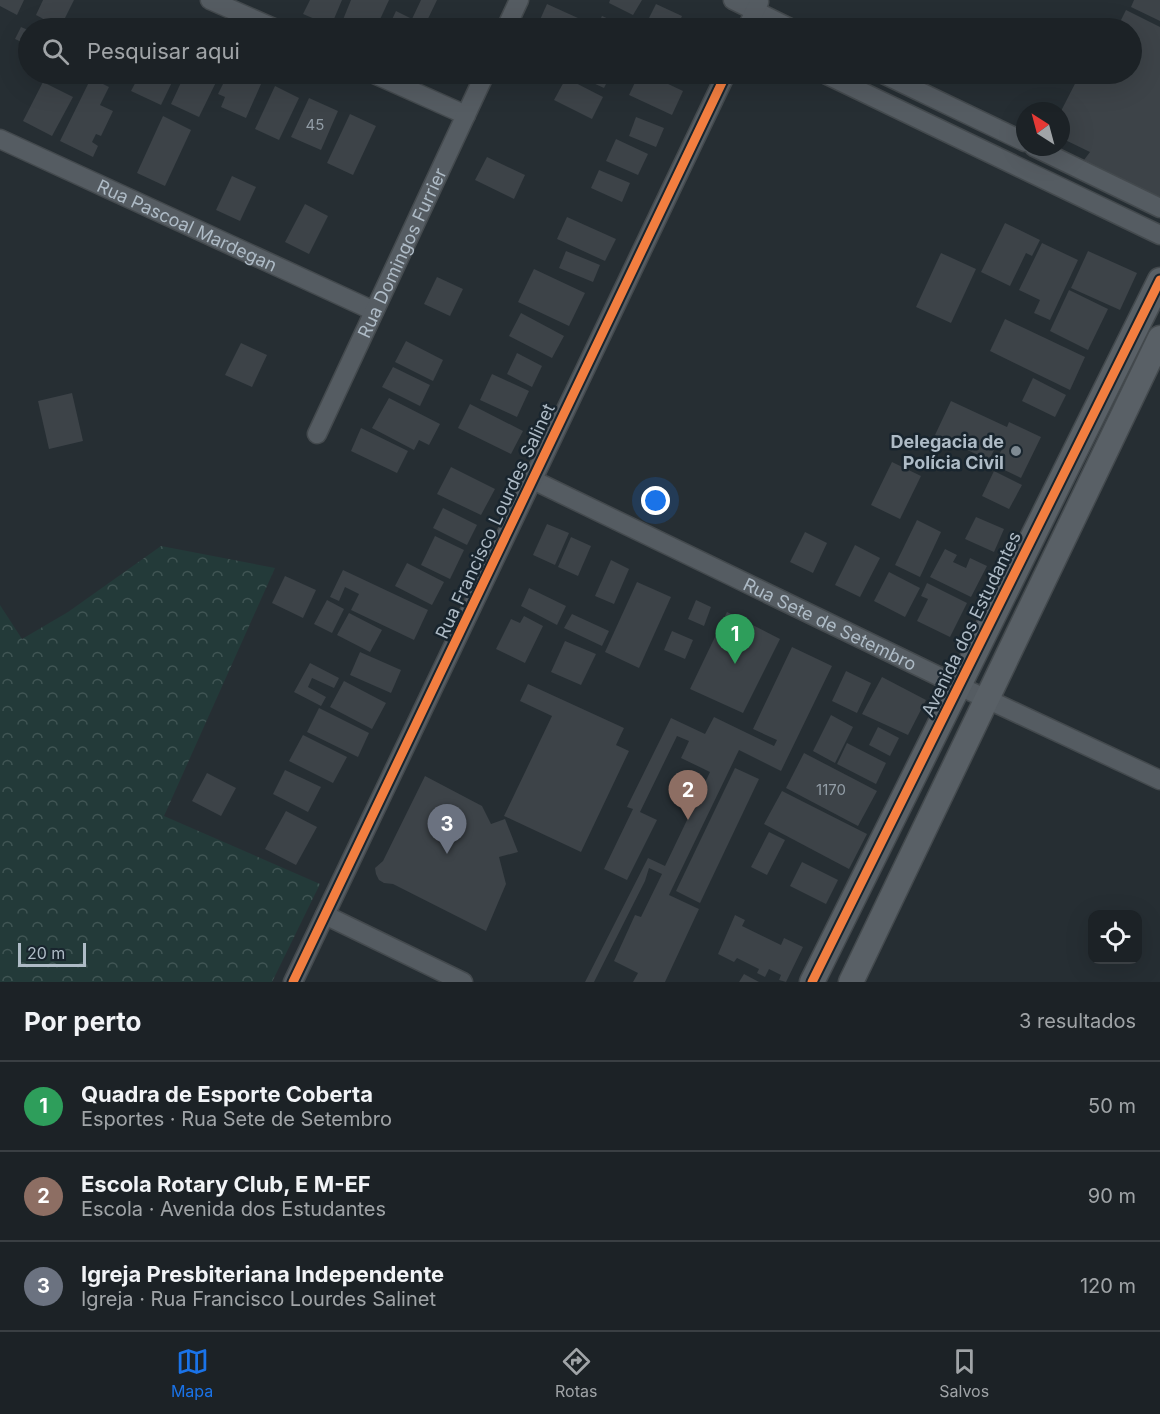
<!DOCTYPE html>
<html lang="pt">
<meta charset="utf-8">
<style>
body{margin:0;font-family:Inter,sans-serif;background:#252a2e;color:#f1f3f6}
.controls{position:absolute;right:18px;bottom:18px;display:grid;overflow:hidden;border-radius:12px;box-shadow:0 6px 24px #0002}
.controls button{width:54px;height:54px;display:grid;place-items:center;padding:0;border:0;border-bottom:2px solid #3a3f43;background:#1c2226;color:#f1f3f6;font:30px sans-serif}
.compass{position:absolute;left:1016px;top:102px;width:54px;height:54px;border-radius:50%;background:#1c2226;box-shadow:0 6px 24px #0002;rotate:324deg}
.scale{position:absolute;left:18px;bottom:15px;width:68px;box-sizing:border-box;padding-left:6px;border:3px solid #aebbc6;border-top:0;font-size:16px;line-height:21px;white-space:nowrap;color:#aebbc6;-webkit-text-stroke:4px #19252e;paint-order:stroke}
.you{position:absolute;left:656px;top:501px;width:21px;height:21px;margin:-15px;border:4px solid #fff;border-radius:50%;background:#1a73e8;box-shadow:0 0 0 9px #1a73e833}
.badge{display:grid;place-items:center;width:39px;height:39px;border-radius:50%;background:#1a73e8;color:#fff;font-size:20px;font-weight:700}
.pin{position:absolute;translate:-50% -50px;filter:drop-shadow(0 2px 3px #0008)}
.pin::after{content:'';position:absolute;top:32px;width:21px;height:18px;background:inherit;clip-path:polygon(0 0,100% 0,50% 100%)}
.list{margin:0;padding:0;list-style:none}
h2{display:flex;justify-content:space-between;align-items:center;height:78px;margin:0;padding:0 24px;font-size:26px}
h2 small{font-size:20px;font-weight:400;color:#a0a4a7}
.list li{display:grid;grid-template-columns:39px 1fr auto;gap:18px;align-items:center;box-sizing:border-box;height:90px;padding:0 24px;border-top:2px solid #3a3f43}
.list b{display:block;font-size:22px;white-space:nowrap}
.list p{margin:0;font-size:20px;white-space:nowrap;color:#a0a4a7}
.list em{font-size:20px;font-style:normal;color:#a0a4a7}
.icon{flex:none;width:33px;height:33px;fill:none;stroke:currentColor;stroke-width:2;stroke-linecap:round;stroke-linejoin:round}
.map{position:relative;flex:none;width:1160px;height:982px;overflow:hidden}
.search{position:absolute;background:#1c2226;box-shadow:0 6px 24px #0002;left:18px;right:18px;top:18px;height:66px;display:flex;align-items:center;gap:15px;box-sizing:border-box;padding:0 21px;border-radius:33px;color:#a0a4a7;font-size:22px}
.sheet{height:348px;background:#1c2226}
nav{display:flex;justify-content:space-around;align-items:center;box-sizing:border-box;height:84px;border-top:2px solid #3a3f43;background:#1c2226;font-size:16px;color:#a0a4a7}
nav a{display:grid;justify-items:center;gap:3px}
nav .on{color:#1a73e8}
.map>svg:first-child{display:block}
.forest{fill:url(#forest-crowns)}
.building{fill:#3d4348}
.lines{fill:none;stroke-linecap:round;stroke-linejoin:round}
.street-casing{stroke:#444a4e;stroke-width:21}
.secondary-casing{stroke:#444a4e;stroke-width:27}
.street{stroke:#555c62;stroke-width:18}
.secondary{stroke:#596066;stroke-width:24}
.cycleway-casing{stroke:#19252e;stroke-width:13}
.cycleway{stroke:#f27e40;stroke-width:9}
.poi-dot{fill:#7e8a93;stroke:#19252e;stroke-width:2}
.labels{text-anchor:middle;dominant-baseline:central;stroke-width:5;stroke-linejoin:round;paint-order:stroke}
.number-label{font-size:15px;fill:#929da6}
.street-label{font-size:18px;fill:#aebbc6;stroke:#19252e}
.poi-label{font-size:18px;font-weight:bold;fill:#aebbc6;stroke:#19252e;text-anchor:end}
</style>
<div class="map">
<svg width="1160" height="982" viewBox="0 0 1160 982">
<defs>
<pattern id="forest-crowns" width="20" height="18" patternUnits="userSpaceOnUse" patternTransform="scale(1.5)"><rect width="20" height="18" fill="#233a39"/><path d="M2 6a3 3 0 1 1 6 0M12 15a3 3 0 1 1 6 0" fill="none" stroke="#405554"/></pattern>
</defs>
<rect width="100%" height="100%" fill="#262e33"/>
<path class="forest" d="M161,546L275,568L164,816L320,884L272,982H0V605L22,639L68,612Z"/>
<g class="building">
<path d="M0,0H24L17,15L0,6Z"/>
<path d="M43,0H74L60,28L36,15Z"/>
<path d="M310,0H342L331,26L303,14Z"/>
<path d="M351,0H389L376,28H344L340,27Z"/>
<path d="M421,0H437L424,27L417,24L415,28H388L396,11L412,19Z"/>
<path d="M610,0H642L633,15L609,3Z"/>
<path d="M1134,0H1160V21L1131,7Z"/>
<path d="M547,4L589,23L586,28H553L539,22Z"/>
<path d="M656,4L682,16L677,28H644Z"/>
<path d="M1126,10L1160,27V198L1084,160L1090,152L1061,138V111L1080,74H1132V28H1117Z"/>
<path d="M602,16L629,28H596Z"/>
<path d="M120,18L143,28H115Z"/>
<path d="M689,19L708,28H684Z"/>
<path d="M21,27L28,30V45L15,39Z"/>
<path d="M140,74H176L161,105L131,91Z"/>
<path d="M185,74H220L199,117L171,104Z"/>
<path d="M228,74L265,75L246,118L221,107L225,97L218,94Z"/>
<path d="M581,74H611L604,88L580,77Z"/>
<path d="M639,74H647L683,91L672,115L629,95Z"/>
<path d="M91,78L109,87L100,105L113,111L101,136L96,134L92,142L98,146L93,157L60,141Z"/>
<path d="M566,78L603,97L592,119L554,100Z"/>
<path d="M43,82L73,97L52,136L23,121Z"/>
<path d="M275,86L299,98L279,140L255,129Z"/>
<path d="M309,98L338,111L321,150L291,137Z"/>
<path d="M350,114L376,126L353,175L327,163Z"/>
<path d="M163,116L191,130L165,186L137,173Z"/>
<path d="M636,117L664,128L656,147L629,136Z"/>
<path d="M616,139L648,154L638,175L606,161Z"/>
<path d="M487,157L525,175L514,199L475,180Z"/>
<path d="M599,170L630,183L622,202L591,188Z"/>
<path d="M232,176L256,187L240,221L216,210Z"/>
<path d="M305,204L328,216L309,254L285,242Z"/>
<path d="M567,217L616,239L605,261L557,239Z"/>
<path d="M1005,223L1040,240L1032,256L1026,253L1010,286L981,272Z"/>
<path d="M1042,243L1078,260L1050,320L1034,313L1040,300L1019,290Z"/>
<path d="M566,251L600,265L593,282L559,268Z"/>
<path d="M1088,251L1137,273L1120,310L1071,288Z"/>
<path d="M941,253L976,269L951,323L916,307Z"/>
<path d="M534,269L585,293L569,326L518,302Z"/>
<path d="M437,277L463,289L450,316L424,304Z"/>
<path d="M1069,290L1108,309L1088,350L1050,331Z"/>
<path d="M521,313L564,336L552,358L509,336Z"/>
<path d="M1005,319L1085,357L1070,390L990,351Z"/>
<path d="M406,341L443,360L433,381L395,362Z"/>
<path d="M241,343L267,355L252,387L225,375Z"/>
<path d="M517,353L542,366L532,387L507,374Z"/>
<path d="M393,367L430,385L420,406L382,387Z"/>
<path d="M492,374L529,391L517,417L480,400Z"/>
<path d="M1033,378L1066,395L1055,417L1022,401Z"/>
<path d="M72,393L83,441L49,449L38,401Z"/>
<path d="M389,398L440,424L429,445L419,440L414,450L372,428Z"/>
<path d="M951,401L1007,427L1009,422L1041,437L1021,478L994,465L1003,447L997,444L989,460L935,435Z"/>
<path d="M470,404L523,431L511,454L458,428Z"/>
<path d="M361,428L408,451L397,473L351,451Z"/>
<path d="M892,462L921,476L900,519L871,505Z"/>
<path d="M451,467L495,489L481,515L437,494Z"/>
<path d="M994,471L1022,485L1009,509L982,496Z"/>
<path d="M443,508L477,525L467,545L433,528Z"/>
<path d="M976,517L1004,529L994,552L965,539Z"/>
<path d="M917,520L941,532L920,577L895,565Z"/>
<path d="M547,524L569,533L555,565L533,555Z"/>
<path d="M805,532L827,543L813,573L790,562Z"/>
<path d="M435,536L464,550L450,579L421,565Z"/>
<path d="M571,537L591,546L578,576L558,567Z"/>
<path d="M855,545L880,558L860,597L835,585Z"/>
<path d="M945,549L957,555L953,562L966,568L970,558L987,566L971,597L930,577Z"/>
<path d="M611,560L629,569L614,604L595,596Z"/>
<path d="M407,563L444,582L432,605L395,586Z"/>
<path d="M343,570L428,610L414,640L351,610L359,594L345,587L339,601L330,597Z"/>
<path d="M889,572L920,588L905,617L874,601Z"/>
<path d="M285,576L316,590L303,618L272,603Z"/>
<path d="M637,582L671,597L639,668L605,652Z"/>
<path d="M927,583L967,603L950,637L917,621L928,599L921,596Z"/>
<path d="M529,588L566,606L557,625L521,606Z"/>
<path d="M327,600L344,609L332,633L314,624Z"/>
<path d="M696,600L711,607L704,626L688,619Z"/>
<path d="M727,612L780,639L743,713L690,689Z"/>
<path d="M349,613L382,630L370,652L337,635Z"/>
<path d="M572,614L609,631L602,646L564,628Z"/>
<path d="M524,616L543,626L525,663L496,649L511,619L520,623Z"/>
<path d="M672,631L693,640L685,659L664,650Z"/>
<path d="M565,641L596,654L581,685L551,672Z"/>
<path d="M792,647L832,666L781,771L739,750L669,895L699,909L665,982H633L638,973L614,961L635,915L641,917L662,874L649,868L645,881L594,982H585L648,858L665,866L710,772L681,758L689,741L677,736L640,812L657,820L627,880L604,869L633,809L627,807L671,718L705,734L714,717L774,746L777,740L753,729Z"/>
<path d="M360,652L401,670L391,693L350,675Z"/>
<path d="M310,663L339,678L334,688L312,678L308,687L326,697L321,706L294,692Z"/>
<path d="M846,671L871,683L857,713L832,701Z"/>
<path d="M882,677L926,700L908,735L862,714Z"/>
<path d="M344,681L386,703L372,729L330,707Z"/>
<path d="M528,684L624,728L616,745L629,751L581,852L504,816L552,716L520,701Z"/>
<path d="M319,708L369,733L358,757L307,732Z"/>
<path d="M831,715L853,727L835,763L813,751Z"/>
<path d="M878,727L899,738L890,756L869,745Z"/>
<path d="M303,735L347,757L333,783L289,761Z"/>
<path d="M847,743L886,763L876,784L837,764Z"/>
<path d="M804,753L877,791L858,826L786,788Z"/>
<path d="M735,768L759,779L700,903L676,891Z"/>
<path d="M285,770L321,787L308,812L273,794Z"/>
<path d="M207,773L236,788L221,816L192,801Z"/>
<path d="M425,776L482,806L491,824L505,819L518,852L499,857L506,884L486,931L393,884L384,883L379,880L376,874L375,868L383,861Z"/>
<path d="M782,791L867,834L849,869L764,824Z"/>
<path d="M286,811L317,827L296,865L265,849Z"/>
<path d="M769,832L785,840L767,875L751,867Z"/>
<path d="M802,862L838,880L826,904L790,886Z"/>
<path d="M735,915L745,920L742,926L781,945L784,938L803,947L786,982L779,980L781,975L769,969L765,977L757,973L759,969L737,958L734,962L718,954Z"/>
<path d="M744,974L759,982H739Z"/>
</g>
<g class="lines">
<g class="street-casing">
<g id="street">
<path d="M210,0L274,28"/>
<path d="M733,0L790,28"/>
<path d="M506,28L519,0"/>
<path d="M747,28L759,2"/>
<path d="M374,74L466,115"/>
<path d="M825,74L1160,235"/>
<path d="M883,74L1025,142"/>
<path id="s1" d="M0,139L374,311"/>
<path d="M1034,147L1160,208"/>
<path id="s2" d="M317,434L485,74"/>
<path id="s3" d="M533,480L959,686L1160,780"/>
<path d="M325,915L463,982"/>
<path d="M293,982L726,74"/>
</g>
</g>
<g class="secondary-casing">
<g id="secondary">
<path d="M812,982L1160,280"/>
<path d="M851,982L1160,338"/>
</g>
</g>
<use href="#street" class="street"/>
<use href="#secondary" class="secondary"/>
<g class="cycleway-casing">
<g id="cycleway">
<path d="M293,982L726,74"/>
<path d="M812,982L1160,280"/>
</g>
</g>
<use href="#cycleway" class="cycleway"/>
</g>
<circle class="poi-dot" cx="1016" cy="451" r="6"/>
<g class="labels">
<g class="number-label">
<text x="315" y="124">45</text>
<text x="831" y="789">1170</text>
</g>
<g class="street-label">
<text stroke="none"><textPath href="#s1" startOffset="206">Rua Pascoal Mardegan</textPath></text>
<text stroke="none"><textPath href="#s2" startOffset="200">Rua Domingos Furrier</textPath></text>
<text transform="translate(495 521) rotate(-65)">Rua Francisco Lourdes Salinet</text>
<text stroke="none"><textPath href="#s3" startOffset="330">Rua Sete de Setembro</textPath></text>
<text transform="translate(971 624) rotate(-64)">Avenida dos Estudantes</text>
</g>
<g class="poi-label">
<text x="1004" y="441">Delegacia de<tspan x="1004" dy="21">Polícia Civil</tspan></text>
</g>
</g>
</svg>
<div class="controls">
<button><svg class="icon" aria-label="locate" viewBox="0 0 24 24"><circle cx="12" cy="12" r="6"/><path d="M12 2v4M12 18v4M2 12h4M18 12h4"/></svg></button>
</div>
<svg class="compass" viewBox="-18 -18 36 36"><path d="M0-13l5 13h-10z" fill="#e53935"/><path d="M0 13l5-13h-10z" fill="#a0a4a7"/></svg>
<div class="scale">20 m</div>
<div class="you"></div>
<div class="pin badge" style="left:735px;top:664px;background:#2e9e5b">1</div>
<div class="pin badge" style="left:688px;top:820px;background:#8d6e63">2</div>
<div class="pin badge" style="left:447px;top:854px;background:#6b7280">3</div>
<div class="search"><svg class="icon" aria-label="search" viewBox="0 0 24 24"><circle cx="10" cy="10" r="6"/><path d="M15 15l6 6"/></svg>Pesquisar aqui</div>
</div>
<section class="sheet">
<h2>Por perto<small>3 resultados</small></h2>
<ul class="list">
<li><span class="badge" style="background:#2e9e5b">1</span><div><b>Quadra de Esporte Coberta</b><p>Esportes · Rua Sete de Setembro</p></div><em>50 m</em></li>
<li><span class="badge" style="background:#8d6e63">2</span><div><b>Escola Rotary Club, E M-EF</b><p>Escola · Avenida dos Estudantes</p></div><em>90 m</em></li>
<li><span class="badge" style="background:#6b7280">3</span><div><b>Igreja Presbiteriana Independente</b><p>Igreja · Rua Francisco Lourdes Salinet</p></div><em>120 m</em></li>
</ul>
</section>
<nav>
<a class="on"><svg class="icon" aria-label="map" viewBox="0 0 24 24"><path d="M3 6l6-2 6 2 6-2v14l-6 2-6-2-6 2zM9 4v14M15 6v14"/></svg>Mapa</a>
<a><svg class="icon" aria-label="directions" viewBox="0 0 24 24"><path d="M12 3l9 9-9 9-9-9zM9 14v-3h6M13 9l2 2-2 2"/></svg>Rotas</a>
<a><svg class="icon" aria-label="saved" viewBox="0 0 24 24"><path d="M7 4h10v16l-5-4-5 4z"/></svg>Salvos</a>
</nav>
